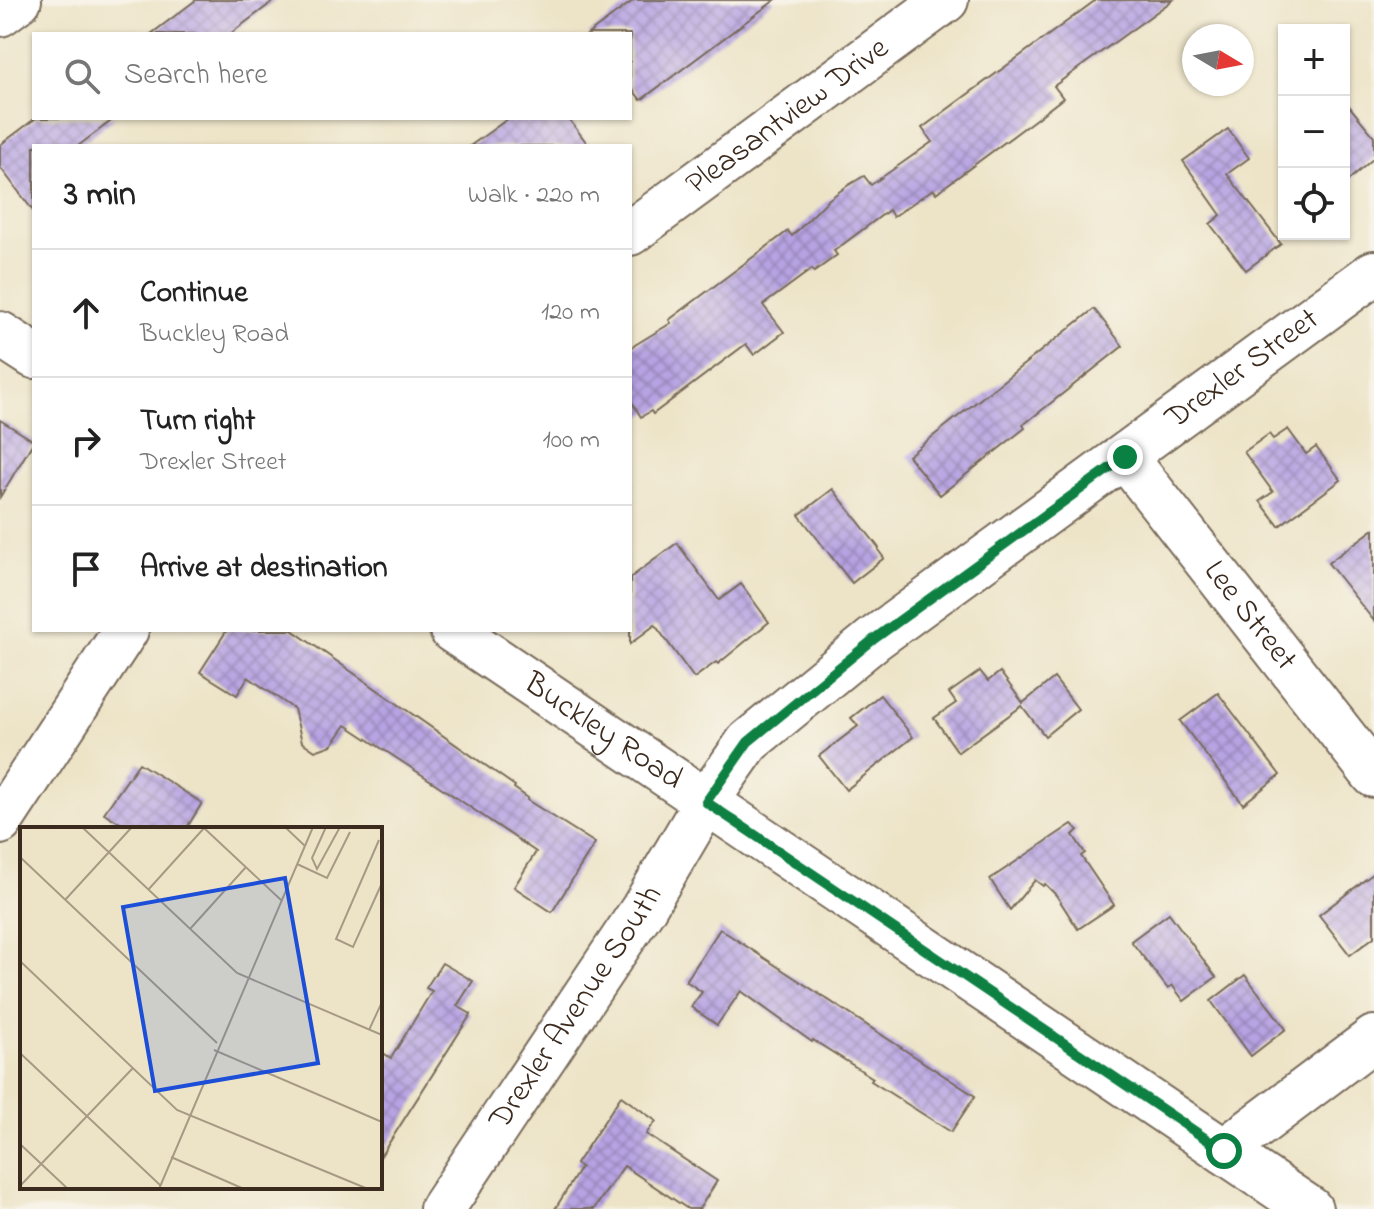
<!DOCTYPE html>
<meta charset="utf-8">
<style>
body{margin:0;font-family:"Indie Flower",sans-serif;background:#f6f6f6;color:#222}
.controls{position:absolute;right:24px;top:24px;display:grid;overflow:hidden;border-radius:0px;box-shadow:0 2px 6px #0004}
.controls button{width:72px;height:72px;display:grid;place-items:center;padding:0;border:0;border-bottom:2px solid #e0e0e0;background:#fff;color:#222;font:40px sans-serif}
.compass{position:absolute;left:1182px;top:24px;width:72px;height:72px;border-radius:50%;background:#fff;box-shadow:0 2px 6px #0004;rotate:100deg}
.stop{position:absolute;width:24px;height:24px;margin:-18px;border:6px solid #0b8043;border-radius:50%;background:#fff}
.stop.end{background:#0b8043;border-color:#fff;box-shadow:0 2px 8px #0008}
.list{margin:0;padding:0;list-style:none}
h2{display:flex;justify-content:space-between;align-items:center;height:104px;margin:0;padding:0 32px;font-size:34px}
h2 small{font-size:26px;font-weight:400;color:#767676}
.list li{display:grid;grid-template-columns:52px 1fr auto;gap:24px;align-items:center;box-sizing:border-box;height:128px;padding:0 32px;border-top:2px solid #e0e0e0}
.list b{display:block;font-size:30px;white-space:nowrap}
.list p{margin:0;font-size:26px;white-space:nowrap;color:#767676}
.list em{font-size:26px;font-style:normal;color:#767676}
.icon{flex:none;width:44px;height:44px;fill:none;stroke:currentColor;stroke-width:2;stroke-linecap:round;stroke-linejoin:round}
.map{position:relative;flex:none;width:1374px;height:1209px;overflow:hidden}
.search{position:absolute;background:#fff;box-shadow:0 2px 6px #0004;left:32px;top:32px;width:600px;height:88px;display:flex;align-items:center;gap:20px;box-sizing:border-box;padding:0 28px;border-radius:0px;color:#767676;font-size:30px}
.panel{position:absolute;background:#fff;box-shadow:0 2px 6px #0004;left:32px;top:144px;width:600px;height:488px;border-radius:0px}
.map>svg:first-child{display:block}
.building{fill:url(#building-cross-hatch)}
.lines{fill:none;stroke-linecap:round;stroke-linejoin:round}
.minor-casing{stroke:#796b5a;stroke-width:48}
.minor{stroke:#fff;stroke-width:44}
.route{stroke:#0b8043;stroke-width:10}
.labels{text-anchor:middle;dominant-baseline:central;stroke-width:8;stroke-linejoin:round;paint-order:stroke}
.street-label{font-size:32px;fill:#3b2a1e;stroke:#f7f3e8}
.inset-road{fill:none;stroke:#a69a84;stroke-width:2}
.view{fill:#1d4ed8;fill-opacity:0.15;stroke:#1d4ed8;stroke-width:4}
.inset-edge{fill:none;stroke:#3b2a1e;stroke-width:4}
</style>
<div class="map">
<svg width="1374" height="1209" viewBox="0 0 1374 1209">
<defs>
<pattern id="building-cross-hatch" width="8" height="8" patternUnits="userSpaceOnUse" patternTransform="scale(2)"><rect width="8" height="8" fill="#b7a3e3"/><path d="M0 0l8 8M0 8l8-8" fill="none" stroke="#9685b7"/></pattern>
</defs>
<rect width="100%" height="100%" fill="#f7f3e8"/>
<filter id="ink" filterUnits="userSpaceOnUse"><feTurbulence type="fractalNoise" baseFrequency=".0125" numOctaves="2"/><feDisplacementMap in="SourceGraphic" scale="16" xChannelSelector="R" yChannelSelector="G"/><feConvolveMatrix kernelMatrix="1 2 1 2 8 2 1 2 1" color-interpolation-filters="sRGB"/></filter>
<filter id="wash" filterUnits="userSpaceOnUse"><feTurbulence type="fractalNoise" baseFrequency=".006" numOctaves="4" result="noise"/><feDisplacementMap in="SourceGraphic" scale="32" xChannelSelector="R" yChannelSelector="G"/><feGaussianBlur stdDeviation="1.8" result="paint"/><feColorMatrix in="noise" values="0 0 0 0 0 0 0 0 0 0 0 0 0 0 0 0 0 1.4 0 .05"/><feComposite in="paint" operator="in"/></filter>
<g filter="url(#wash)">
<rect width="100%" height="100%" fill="#ede4c8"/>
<g id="blocks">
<g class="building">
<path d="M196,0H275L230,34H151Z"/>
<path d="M634,0H775L641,100L630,86V34H588Z"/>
<path d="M1096,0H1173L1054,86L1063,98L1032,122L936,193L933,189L893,217L889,210L834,251L837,255L814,272L812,269L763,305L784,332L754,355L746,344L653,414L651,411L641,417L630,399V348L671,323L669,320L788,231L792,236L828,200L847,186L864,176L871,185L932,142L922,128Z"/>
<path d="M1344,100L1374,136V158L1344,184Z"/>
<path d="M36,118H115L78,146H34V212L0,167V145Z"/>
<path d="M509,118H568L589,146H470Z"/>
<path d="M1228,129L1249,158L1227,174L1281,244L1246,270L1210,224L1221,215L1183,161Z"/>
<path d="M1094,309L1123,346L1023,425L1025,428L940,495L908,456Z"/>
<path d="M0,420L34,441L0,497Z"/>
<path d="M1288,429L1306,454L1316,447L1341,480L1279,526L1260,501L1273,492L1244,452L1269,434L1273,439Z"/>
<path d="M833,489L879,548L878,550L884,558L852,583L799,515Z"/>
<path d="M1374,529V621L1328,563Z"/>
<path d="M677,543L719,600L741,584L769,622L718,664L716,662L694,678L655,625L630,644V578Z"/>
<path d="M227,630H292L515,786L514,788L528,798L527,800L595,843L552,912L514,887L536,852L439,786L346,725L332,745L315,751L302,742L294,709L248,677L237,695L200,672Z"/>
<path d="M980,671L988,681L1000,672L1023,703L1054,678L1078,709L1045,736L1022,706L958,752L934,718L956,703L949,693Z"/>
<path d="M1218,693L1280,775L1243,804L1180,721Z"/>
<path d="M880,695L913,737L846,790L819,756L858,726L851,718Z"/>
<path d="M139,763L202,803L186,829H130L104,813Z"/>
<path d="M1072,824L1078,830L1073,835L1085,853L1081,856L1114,905L1078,929L1056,895L1045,884L1043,886L1035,880L1010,910L990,879Z"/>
<path d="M1374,873V937L1350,955L1319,915Z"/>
<path d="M1169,913L1216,977L1184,1001L1172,985L1168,989L1131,941Z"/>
<path d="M720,929L975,1096L951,1132L871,1081L873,1078L813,1040L812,1042L741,991L717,1025L691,1007L702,992L686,981Z"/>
<path d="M442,963L473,981L457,1006L471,1014L380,1157V1051L391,1058L432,991L426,988Z"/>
<path d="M1245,975L1286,1029L1251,1056L1211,1001Z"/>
<path d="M621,1096L656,1121L646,1134L717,1181L699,1209H688L624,1166L594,1209H555L581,1167L576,1164Z"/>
</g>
</g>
</g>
<g filter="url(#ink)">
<use href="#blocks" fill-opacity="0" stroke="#796b5a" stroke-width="2"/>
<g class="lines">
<g class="minor-casing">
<g id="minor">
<path d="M0,14L19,0"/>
<path id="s1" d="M630,233L946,0"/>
<path d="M0,334L34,356"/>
<path id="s2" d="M1125,457L1374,775"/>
<path id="s3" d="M452,630L1310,1209"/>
<path d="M0,822L126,630"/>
<path d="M1224,1151L1374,1038"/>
<path id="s4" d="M442,1209L643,909L706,802L748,742L874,639L1374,273"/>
</g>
</g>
<use href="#minor" class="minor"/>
</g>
</g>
<g class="lines" filter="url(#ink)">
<path class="route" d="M1125,457L874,639L748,742L706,802L1224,1151"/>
</g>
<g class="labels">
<g class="street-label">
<text stroke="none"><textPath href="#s1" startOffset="196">Pleasantview Drive</textPath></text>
<text stroke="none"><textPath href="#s4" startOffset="1178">Drexler Street</textPath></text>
<text stroke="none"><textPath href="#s2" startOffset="202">Lee Street</textPath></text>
<text stroke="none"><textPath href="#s3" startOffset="182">Buckley Road</textPath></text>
<text stroke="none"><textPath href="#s4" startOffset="242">Drexler Avenue South</textPath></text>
</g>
</g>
<g transform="translate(20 827)">
<rect width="362" height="362" fill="#ede4c8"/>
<path class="inset-road" d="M62,0L217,146L362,208M265,0L285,19M306,0L292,31L297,42L320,0M184,1L261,73M359,13L316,112L333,120L362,56M0,30L197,216M277,37L307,51L330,5M128,63L185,0M45,73L112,0M170,102L226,40M0,134L157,283L348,362M349,203L362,175M194,223L362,295M0,226L140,358M0,317L48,362M151,330L224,362M0,359L113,241M139,362L293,0"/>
<path class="view" d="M265,51L298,236L135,264L103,80Z"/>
<rect width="362" height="362" class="inset-edge"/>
</g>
</svg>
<div class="controls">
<button>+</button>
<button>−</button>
<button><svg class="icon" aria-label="locate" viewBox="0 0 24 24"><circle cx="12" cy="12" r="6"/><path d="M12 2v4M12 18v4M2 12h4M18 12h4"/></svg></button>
</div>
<svg class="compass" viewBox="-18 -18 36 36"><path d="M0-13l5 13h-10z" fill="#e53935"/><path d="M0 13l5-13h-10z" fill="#767676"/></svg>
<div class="stop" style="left:1224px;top:1151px"></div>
<div class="stop end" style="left:1125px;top:457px"></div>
<div class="search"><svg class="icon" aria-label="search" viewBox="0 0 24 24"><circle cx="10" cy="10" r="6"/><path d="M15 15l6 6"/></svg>Search here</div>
<section class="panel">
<h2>3 min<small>Walk · 220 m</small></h2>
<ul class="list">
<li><svg class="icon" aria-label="ahead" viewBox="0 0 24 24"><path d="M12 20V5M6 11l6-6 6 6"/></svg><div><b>Continue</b><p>Buckley Road</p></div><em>120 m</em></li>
<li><svg class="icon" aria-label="right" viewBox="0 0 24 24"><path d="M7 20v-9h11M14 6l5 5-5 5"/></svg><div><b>Turn right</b><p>Drexler Street</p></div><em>100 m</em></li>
<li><svg class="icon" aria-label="arrive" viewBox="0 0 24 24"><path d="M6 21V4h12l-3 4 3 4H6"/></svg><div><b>Arrive at destination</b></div></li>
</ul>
</section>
</div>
